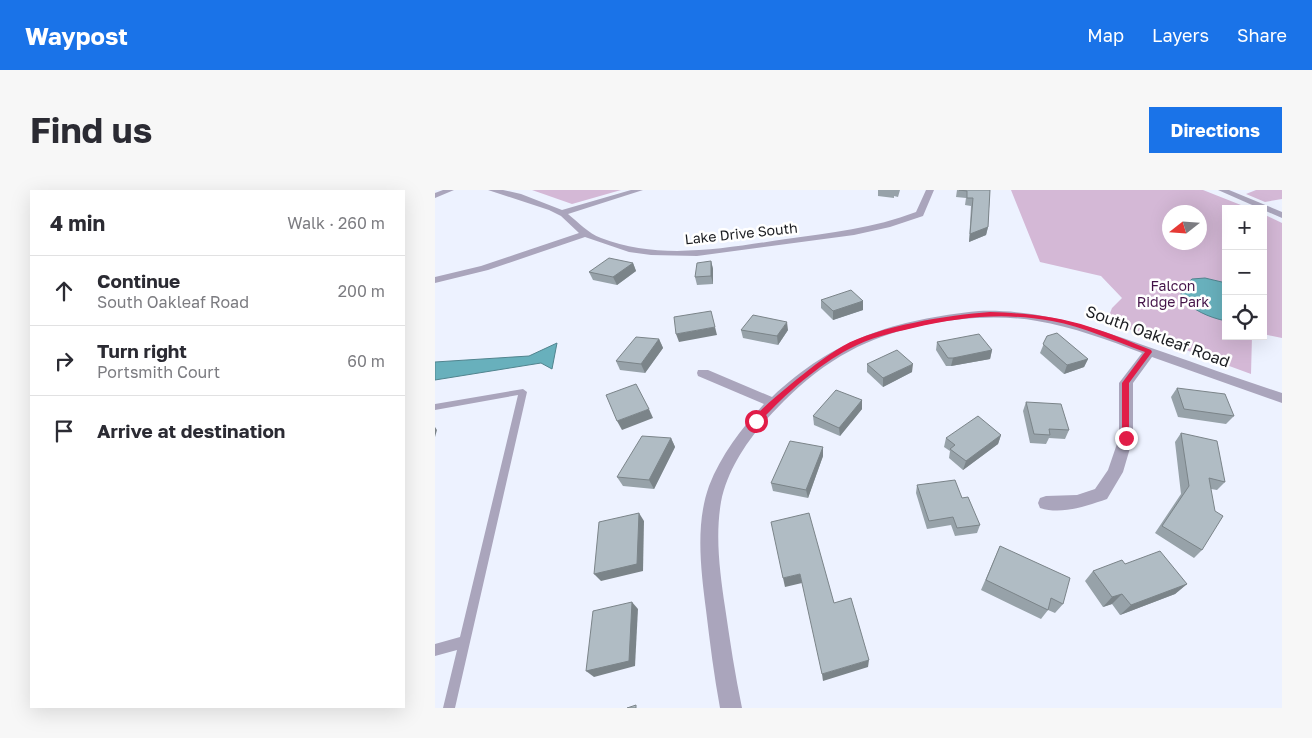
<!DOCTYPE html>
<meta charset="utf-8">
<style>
body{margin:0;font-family:"Golos Text",sans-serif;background:#f7f7f7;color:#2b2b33}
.controls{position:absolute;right:15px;top:15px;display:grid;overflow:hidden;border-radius:0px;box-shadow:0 5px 20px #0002}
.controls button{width:45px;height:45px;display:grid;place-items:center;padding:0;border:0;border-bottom:1px solid #e1e1e2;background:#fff;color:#2b2b33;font:25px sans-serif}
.compass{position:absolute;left:727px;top:15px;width:45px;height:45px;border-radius:50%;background:#fff;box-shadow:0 5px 20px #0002;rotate:253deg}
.stop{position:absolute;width:15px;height:15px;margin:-11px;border:4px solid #e11d48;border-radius:50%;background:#fff}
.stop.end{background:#e11d48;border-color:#fff;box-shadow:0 1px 5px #0008}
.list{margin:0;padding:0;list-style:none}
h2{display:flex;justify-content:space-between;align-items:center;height:65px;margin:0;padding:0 20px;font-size:21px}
h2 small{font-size:16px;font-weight:400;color:#7c7c81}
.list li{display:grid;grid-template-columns:32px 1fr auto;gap:15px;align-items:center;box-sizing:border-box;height:70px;padding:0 20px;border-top:1px solid #e1e1e2}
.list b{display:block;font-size:19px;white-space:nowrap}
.list p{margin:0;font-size:16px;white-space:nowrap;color:#7c7c81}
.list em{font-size:16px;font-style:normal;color:#7c7c81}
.icon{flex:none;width:28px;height:28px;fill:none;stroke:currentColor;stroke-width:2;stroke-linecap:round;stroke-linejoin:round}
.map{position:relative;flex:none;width:847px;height:518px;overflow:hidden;border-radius:0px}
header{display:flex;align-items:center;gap:30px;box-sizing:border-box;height:70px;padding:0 25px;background:#1a73e8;color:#fff}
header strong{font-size:24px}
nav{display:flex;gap:28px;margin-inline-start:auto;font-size:18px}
.intro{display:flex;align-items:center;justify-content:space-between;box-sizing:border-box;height:120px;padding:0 30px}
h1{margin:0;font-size:35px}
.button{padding:12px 22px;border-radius:0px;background:#1a73e8;color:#fff;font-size:18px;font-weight:700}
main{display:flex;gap:30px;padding:0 30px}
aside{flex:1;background:#fff;border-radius:0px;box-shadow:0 5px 20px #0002}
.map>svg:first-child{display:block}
.green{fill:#d4b8d6;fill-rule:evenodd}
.water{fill:#68b0bc;stroke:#51848e}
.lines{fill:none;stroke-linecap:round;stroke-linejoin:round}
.service{fill:#aaa5bc;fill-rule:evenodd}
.minor{fill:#aaa5bc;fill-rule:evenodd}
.tertiary{fill:#aaa5bc;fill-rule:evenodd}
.wall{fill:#97a2a9}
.shaded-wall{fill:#7b8489}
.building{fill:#b0bcc4;stroke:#7b8489}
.route{fill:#e11d48}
.labels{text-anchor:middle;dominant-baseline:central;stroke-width:5;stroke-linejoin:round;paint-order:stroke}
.far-street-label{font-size:14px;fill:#1b1d21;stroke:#fff}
.far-park-label{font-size:14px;fill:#441449;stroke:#fff}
.street-label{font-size:16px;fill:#1b1d21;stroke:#fff}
</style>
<header>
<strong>Waypost</strong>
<nav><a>Map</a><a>Layers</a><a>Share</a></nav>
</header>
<div class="intro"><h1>Find us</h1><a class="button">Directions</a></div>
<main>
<aside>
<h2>4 min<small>Walk · 260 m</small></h2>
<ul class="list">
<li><svg class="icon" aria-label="ahead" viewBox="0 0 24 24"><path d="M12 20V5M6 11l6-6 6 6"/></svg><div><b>Continue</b><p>South Oakleaf Road</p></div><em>200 m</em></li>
<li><svg class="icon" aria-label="right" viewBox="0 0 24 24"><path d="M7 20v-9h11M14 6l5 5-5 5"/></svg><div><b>Turn right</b><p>Portsmith Court</p></div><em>60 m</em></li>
<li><svg class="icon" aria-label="arrive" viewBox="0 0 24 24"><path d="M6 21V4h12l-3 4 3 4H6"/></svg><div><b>Arrive at destination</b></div></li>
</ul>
</aside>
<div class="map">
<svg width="847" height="518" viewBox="0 0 847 518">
<rect width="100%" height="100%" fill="#edf2ff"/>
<g class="green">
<path d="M97,0H186L137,14Z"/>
<path d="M576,0H768L816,19H791V146H817L816,184L672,131L677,118L687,108L666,86L605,72ZM734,22H764V52H734Z"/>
<path d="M821,0H847V9L830,12L811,4Z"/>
<path d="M828,24L847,33V148L828,144Z"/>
</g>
<g class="water">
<path d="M770,88L791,93V131C772,127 759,120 745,108L748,97L757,89Z"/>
<path d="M122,153L117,179L106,173L0,190V172L94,166Z"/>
</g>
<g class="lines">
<path class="service" d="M88,199L92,202L20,518H8L22,460L0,466V454L25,447L83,205L0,220V214Z"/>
<g class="minor">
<path d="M8,0H19L0,8V3Z"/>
<path d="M53,0H68L86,4L127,20L196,0H208L133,24C144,33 153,43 166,48C225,71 291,58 351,49C395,43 439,38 481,22L491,0H499L488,26L455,37L419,45L262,66L216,65L194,62L150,47L53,80L0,93V87L46,76L144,43L126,26L114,20Z"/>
<path d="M544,121C611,119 666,140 728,162C768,176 807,190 847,203V213L717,167L698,193V248L688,282L672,309C651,316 627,325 605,318L603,313L605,308L611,306L642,305L660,299L673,280L684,248V193L707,163C673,150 638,137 602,131C545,121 466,133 415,161C390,174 368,192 349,211C321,239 294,272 286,312C280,347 285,383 290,417C295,451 300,485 307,518H285C279,486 275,453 271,420C266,380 260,335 274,296C286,265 306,239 329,214L263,186L262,183L263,180H273L337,207C400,148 459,130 544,121Z"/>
</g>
<path class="tertiary" d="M783,0H794L847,22V28Z"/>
</g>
<g class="wall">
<path d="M443,0H465L463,7L459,6V8L443,6Z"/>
<path d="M522,0H555L553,37L551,45L534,52L536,16L530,15L531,8L521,7Z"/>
<path d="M276,71L278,79V94L262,95L260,87Z"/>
<path d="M198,73L201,81L182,95L158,90L154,82Z"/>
<path d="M386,110L428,111V120L398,130L386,118Z"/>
<path d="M306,140H353L343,155L308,148Z"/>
<path d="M612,146L653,169L649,177L629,184L605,163Z"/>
<path d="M224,149L228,158L210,183L185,180L181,171Z"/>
<path d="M502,152L557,160L555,169L516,176H511L501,160Z"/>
<path d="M432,174L477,182L448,197L432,182Z"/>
<path d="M742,198L799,226L791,234L743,227L736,207Z"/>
<path d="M427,210V219L405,246L379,235L378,226Z"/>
<path d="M591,212L634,240L630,249L614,248L611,254L595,253L588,221Z"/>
<path d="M746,243L790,292L782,300L776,299L767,360L759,368L720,343L746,304L740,252Z"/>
<path d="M566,245L563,254L528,280L514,268L515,261L509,257L511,248Z"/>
<path d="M236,248L240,257L219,299L188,296L182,287Z"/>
<path d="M388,257V266L373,308L338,301L336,293Z"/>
<path d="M482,295L527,308L545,335L542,343L520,346L516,335L492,339L481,303Z"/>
<path d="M565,356L628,414L620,423L613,420L606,429L546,400Z"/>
<path d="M690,374L752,394L740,404L685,425L677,414L668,417L650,391L658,381Z"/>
</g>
<g class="shaded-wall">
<path d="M553,37L551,45L534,52L535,44Z"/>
<path d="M276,71L278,79V94L276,86Z"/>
<path d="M198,73L201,81L182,95L178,87Z"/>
<path d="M428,111V120L398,130V121Z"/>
<path d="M352,132L353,140L343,155L342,146Z"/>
<path d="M280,137L282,145L244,152L241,144Z"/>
<path d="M224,149L228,158L210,183L206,174Z"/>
<path d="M557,160L555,169L516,176L518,168Z"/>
<path d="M653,169L649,177L629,184L632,175Z"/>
<path d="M478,174L477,182L448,197V188Z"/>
<path d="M427,210V219L405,246L404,238Z"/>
<path d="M214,219L218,228L187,240L182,231Z"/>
<path d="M0,237L2,240L0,247Z"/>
<path d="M566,245L563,254L528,280L531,271Z"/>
<path d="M236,248L240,257L219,299L214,290Z"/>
<path d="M388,257V266L373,308L371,300Z"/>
<path d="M204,323L209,331L208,381L166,391L159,384Z"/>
<path d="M365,384L367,393L350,397L348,388Z"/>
<path d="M752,394L740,404L685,425L696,415Z"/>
<path d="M687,404L677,414L668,417L677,407Z"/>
<path d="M197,412L203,419L200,476L159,487L151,481Z"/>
<path d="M434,470L433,477L388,491L387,484Z"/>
</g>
<g class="building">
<path d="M524,0H555L553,37L535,44L538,8H532V1Z"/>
<path d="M174,68L198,73L178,87L154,82Z"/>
<path d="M276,71V86L260,87L262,73Z"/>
<path d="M416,100L428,111L398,121L386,110Z"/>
<path d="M276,121L280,137L241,144L239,127Z"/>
<path d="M318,125L352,132L342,146L306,140Z"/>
<path d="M622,143L653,169L632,175L608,154L612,146Z"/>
<path d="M544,144L557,160L518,168H513L502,152Z"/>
<path d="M201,147L224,149L206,174L181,171Z"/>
<path d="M462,160L478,174L448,188L432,174Z"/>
<path d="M201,194L214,219L182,231L171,205Z"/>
<path d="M742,198L790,204L799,226L749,219Z"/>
<path d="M401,200L427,210L404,238L378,226Z"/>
<path d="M591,212L626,214L634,240L614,239L615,245L599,244Z"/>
<path d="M543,226L566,245L531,271L515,259L520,255L511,248Z"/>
<path d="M746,243L782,251L790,292L774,288L780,321L788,326L767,360L727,336L754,296Z"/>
<path d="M207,246L236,248L214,290L182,287Z"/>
<path d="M355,251L388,257L371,300L336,293Z"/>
<path d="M520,290L527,308L533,307L545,335L522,338L518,327L494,331L482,295Z"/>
<path d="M204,323L202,374L159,384L164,332Z"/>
<path d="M374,323L399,413L416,408L434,470L387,484L365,384L348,388L336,332Z"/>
<path d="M565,356L635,388L628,414L616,408L613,420L551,390Z"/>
<path d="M725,361L752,394L696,415L687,404L677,407L658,381L687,370L690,374Z"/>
<path d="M197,412L194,471L151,481L158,421Z"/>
<path d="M201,515V518H192Z"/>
</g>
<path class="route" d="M555,122C589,123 622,126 655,137C675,143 696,152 716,160L717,162L694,193V250L691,251L687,248V193L710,162C679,151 649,137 617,131C566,122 528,127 478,138C456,143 434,148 414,159C383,175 347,207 324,233H318L317,231C327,217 342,206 356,194C372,181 389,167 408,156C443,136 514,125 555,122Z"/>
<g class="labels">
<g class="far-street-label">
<text transform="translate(306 43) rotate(-6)">Lake Drive South</text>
</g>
<g class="far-park-label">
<text x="738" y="95">Falcon<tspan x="738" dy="16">Ridge Park</tspan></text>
</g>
<g class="street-label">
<text transform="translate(723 146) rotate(20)">South Oakleaf Road</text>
</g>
</g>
</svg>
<div class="controls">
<button>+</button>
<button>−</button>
<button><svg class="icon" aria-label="locate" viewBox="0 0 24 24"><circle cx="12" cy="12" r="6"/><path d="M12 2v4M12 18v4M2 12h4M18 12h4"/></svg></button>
</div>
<svg class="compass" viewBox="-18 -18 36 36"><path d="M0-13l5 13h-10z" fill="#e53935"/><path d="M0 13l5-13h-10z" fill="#7c7c81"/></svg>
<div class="stop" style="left:321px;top:231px"></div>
<div class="stop end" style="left:691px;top:248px"></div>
</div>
</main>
